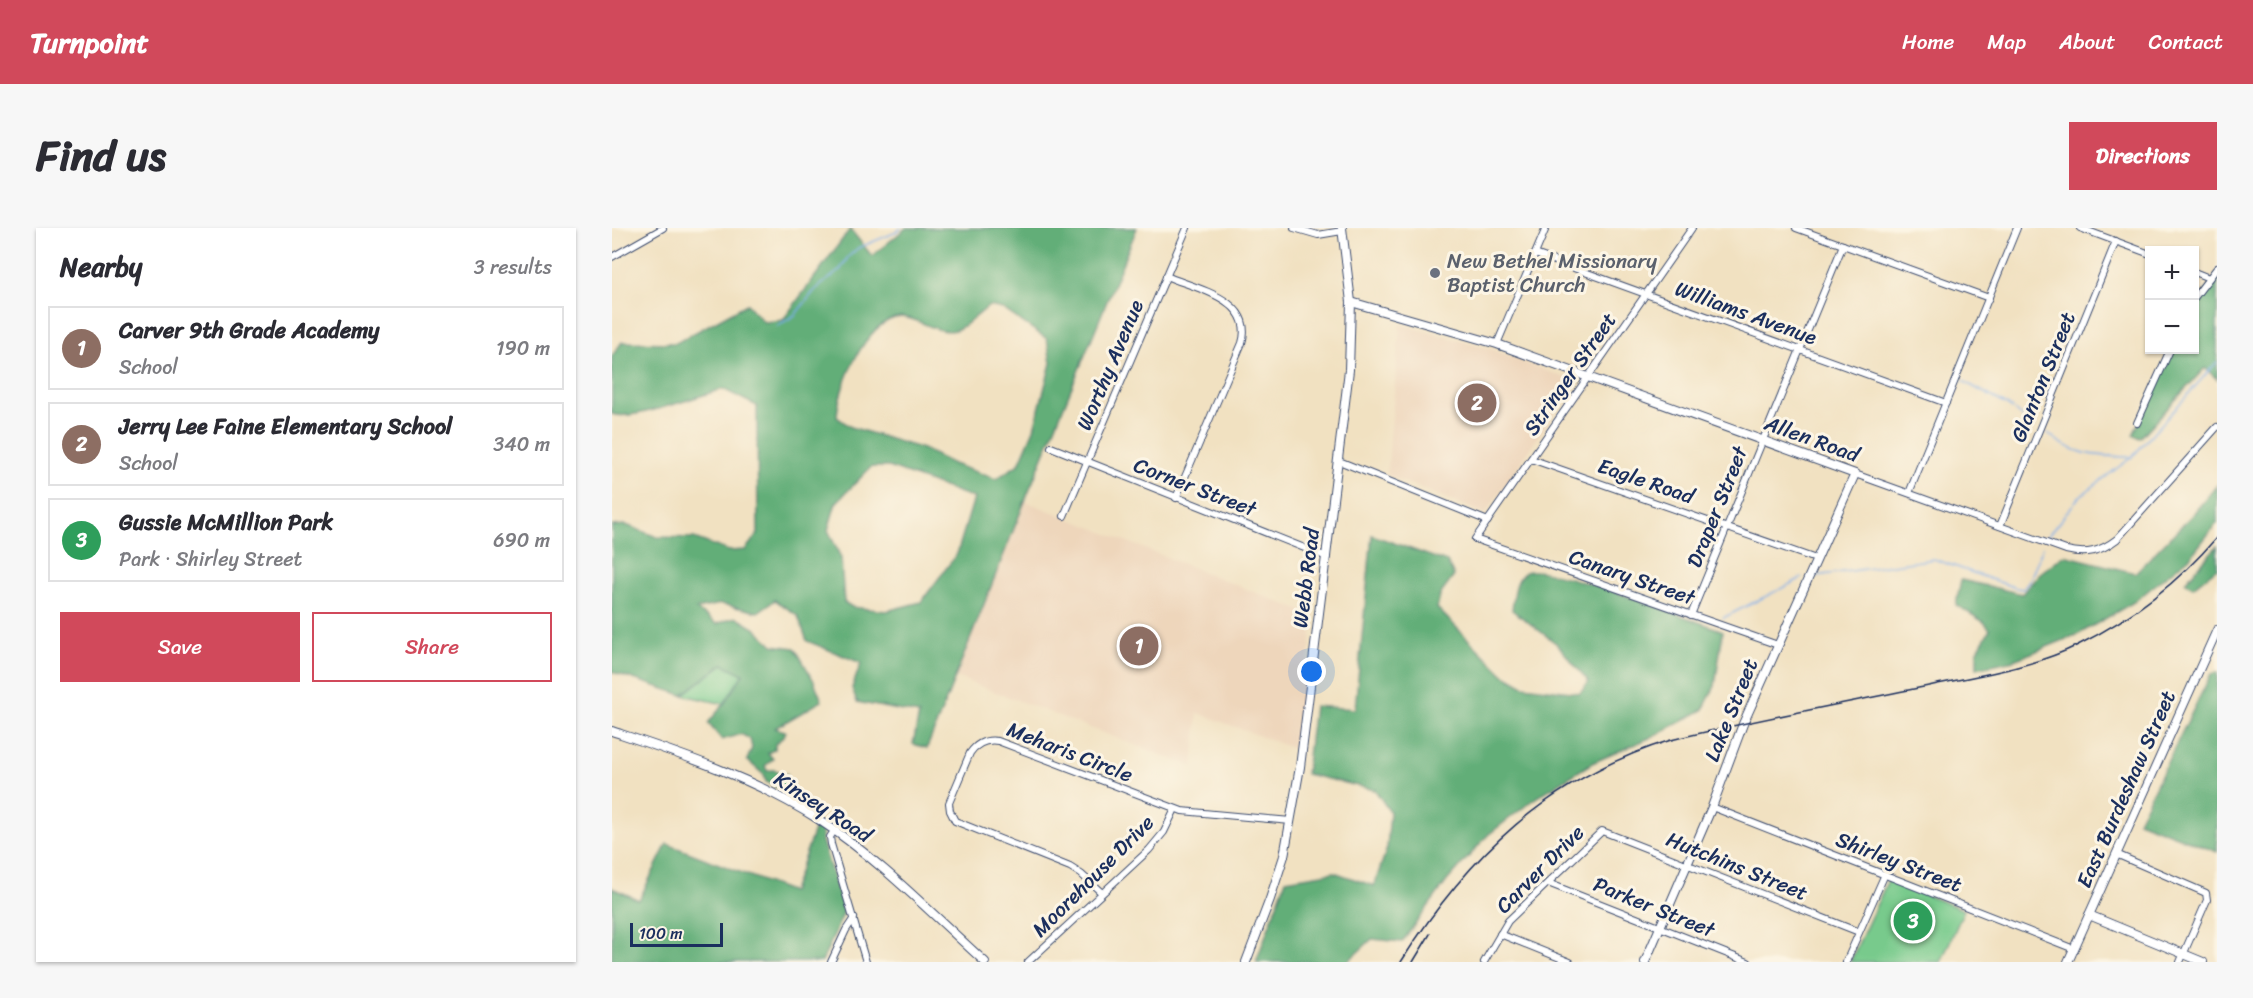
<!DOCTYPE html>
<meta charset="utf-8">
<style>
body{margin:0;font-family:Sriracha,sans-serif;background:#f7f7f7;color:#2b2b33}
.controls{position:absolute;right:18px;top:18px;display:grid;overflow:hidden;border-radius:0px;box-shadow:0 2px 4px #0004}
.controls button{width:54px;height:54px;display:grid;place-items:center;padding:0;border:0;border-bottom:2px solid #e1e1e2;background:#fff;color:#2b2b33;font:30px sans-serif}
.scale{position:absolute;left:18px;bottom:15px;width:93px;box-sizing:border-box;padding-left:6px;border:3px solid #1b2f5e;border-top:0;font-size:16px;line-height:21px;white-space:nowrap;color:#1b2f5e;-webkit-text-stroke:4px #fcf5e5;paint-order:stroke}
.you{position:absolute;left:700px;top:444px;width:21px;height:21px;margin:-15px;border:4px solid #fff;border-radius:50%;background:#1a73e8;box-shadow:0 0 0 9px #1a73e833}
.badge{display:grid;place-items:center;width:39px;height:39px;border-radius:50%;background:#d1495b;color:#fff;font-size:20px;font-weight:700}
.pin{position:absolute;translate:-50% -50%;border:3px solid #fff;box-shadow:0 2px 6px #0006}
.list{margin:0;padding:0;list-style:none}
h2{display:flex;justify-content:space-between;align-items:center;height:78px;margin:0;padding:0 24px;font-size:26px}
h2 small{font-size:20px;font-weight:400;color:#7c7c81}
.list li{display:grid;grid-template-columns:39px 1fr auto;gap:18px;align-items:center;box-sizing:border-box;height:84px;margin:0 12px 12px;padding:0 12px;border:2px solid #e1e1e2;border-radius:0px}
.list b{display:block;font-size:22px;white-space:nowrap}
.list p{margin:0;font-size:20px;white-space:nowrap;color:#7c7c81}
.list em{font-size:20px;font-style:normal;color:#7c7c81}
.actions{display:flex;gap:12px;padding:18px 24px}
.actions a{flex:1;padding:14px 0;border:2px solid #d1495b;border-radius:0px;text-align:center;font-size:21px;color:#d1495b}
.actions .main{background:#d1495b;color:#fff}
.map{position:relative;flex:none;width:1605px;height:734px;overflow:hidden;border-radius:0px}
header{display:flex;align-items:center;gap:36px;box-sizing:border-box;height:84px;padding:0 30px;background:#d1495b;color:#fff}
header strong{font-size:28px}
nav{display:flex;gap:33px;margin-inline-start:auto;font-size:21px}
.intro{display:flex;align-items:center;justify-content:space-between;box-sizing:border-box;height:144px;padding:0 36px}
h1{margin:0;font-size:42px}
.button{padding:15px 27px;border-radius:0px;background:#d1495b;color:#fff;font-size:21px;font-weight:700}
main{display:flex;gap:36px;padding:0 36px}
aside{flex:1;background:#fff;border-radius:0px;box-shadow:0 2px 4px #0004}
.map>svg:first-child{display:block}
.built{fill:#eed6bb}
.green{fill:#78ca8c;stroke:#4a7c75;stroke-width:1.5}
.forest{fill:#62ae78;stroke:#3e6e6b;stroke-width:1.5;fill-rule:evenodd}
.lines{fill:none;stroke-linecap:round;stroke-linejoin:round}
.stream{stroke:#7eaee9;stroke-width:1.5}
.minor-casing{stroke:#3b4a6d;stroke-width:8}
.tertiary-casing{stroke:#3b4a6d;stroke-width:10}
.minor{stroke:#fff;stroke-width:6}
.tertiary{stroke:#fff;stroke-width:8}
.rail{stroke:#1b2f5e;stroke-width:1.5}
.worship-dot{fill:#6b7280;stroke:#fcf5e5;stroke-width:2}
.labels{text-anchor:middle;dominant-baseline:central;stroke-width:6;stroke-linejoin:round;paint-order:stroke}
.worship-label{font-size:21px;fill:#5b616d;stroke:#fcf5e5;text-anchor:start}
.street-label{font-size:21px;fill:#1b2f5e;stroke:#fcf5e5}
</style>
<header>
<strong>Turnpoint</strong>
<nav><a>Home</a><a>Map</a><a>About</a><a>Contact</a></nav>
</header>
<div class="intro"><h1>Find us</h1><a class="button">Directions</a></div>
<main>
<aside>
<h2>Nearby<small>3 results</small></h2>
<ul class="list">
<li><span class="badge" style="background:#8d6e63">1</span><div><b>Carver 9th Grade Academy</b><p>School</p></div><em>190 m</em></li>
<li><span class="badge" style="background:#8d6e63">2</span><div><b>Jerry Lee Faine Elementary School</b><p>School</p></div><em>340 m</em></li>
<li><span class="badge" style="background:#2e9e5b">3</span><div><b>Gussie McMillion Park</b><p>Park · Shirley Street</p></div><em>690 m</em></li>
</ul>
<div class="actions"><a class="main">Save</a><a>Share</a></div>
</aside>
<div class="map">
<svg width="1605" height="734" viewBox="0 0 1605 734">
<rect width="100%" height="100%" fill="#fcf5e5"/>
<filter id="ink" filterUnits="userSpaceOnUse"><feTurbulence type="fractalNoise" baseFrequency=".0167" numOctaves="2"/><feDisplacementMap in="SourceGraphic" scale="12" xChannelSelector="R" yChannelSelector="G"/><feConvolveMatrix kernelMatrix="1 2 1 2 8 2 1 2 1" color-interpolation-filters="sRGB"/></filter>
<filter id="wash" filterUnits="userSpaceOnUse"><feTurbulence type="fractalNoise" baseFrequency=".008" numOctaves="4" result="noise"/><feDisplacementMap in="SourceGraphic" scale="24" xChannelSelector="R" yChannelSelector="G"/><feGaussianBlur stdDeviation="1.35" result="paint"/><feColorMatrix in="noise" values="0 0 0 0 0 0 0 0 0 0 0 0 0 0 0 0 0 1.4 0 .05"/><feComposite in="paint" operator="in"/></filter>
<g filter="url(#wash)">
<rect width="100%" height="100%" fill="#f1e1c1"/>
<g class="built">
<path d="M788,96L881,122L964,154L873,286L775,247Z"/>
<path d="M413,273L702,388L685,522L586,485L581,539L344,449Z"/>
</g>
<g class="green">
<path d="M111,436L132,446L112,476L71,467Z"/>
<path d="M1276,652L1352,682L1329,734H1238Z"/>
</g>
<g class="forest">
<path d="M294,0H525L413,273L315,520L301,516L307,486L245,474L240,460L249,435L195,413L186,388L163,372L146,384L109,376L84,381L105,396L124,389L144,401L161,417L183,420L202,453L210,473L163,500L173,503L171,509L163,516V521L156,525L161,531L153,538L155,543C161,541 166,541 170,547L175,546V551L181,555L180,560L174,564L154,554L152,547L135,532L140,520L138,511L129,506L110,512L96,495L112,476L131,446L111,436L70,467L0,444V298L14,297L45,309L82,310L117,323L133,322L146,306L145,178L111,161C89,167 19,194 0,186V128L10,114L64,115L135,76L152,94L171,92L238,1L260,28ZM377,78L391,81L435,111L439,135L422,201L407,236L384,251L341,236L311,221L239,199L225,189C226,159 254,91 289,89C306,89 324,107 343,102C352,100 369,84 377,78ZM259,239H277L362,270L345,326L309,374L274,383L240,379L232,374L229,330L216,302L224,275Z"/>
<path d="M1605,46V151L1593,140L1528,210L1521,207L1561,122H1582L1583,78Z"/>
<path d="M1605,257V295L1579,328L1522,374L1467,406L1402,432L1365,440V424L1378,401L1372,394L1344,377L1349,352L1410,366L1427,346L1452,327L1523,345L1581,286Z"/>
<path d="M760,307L835,334L842,348L828,367L825,380L891,446L912,458L967,465L977,454L945,416L900,382C902,370 902,351 914,344C932,334 1083,393 1111,403L1103,458L1091,482L1042,508L980,535L925,569L876,607L835,653L790,714L760,711L735,734H644L674,652L722,644L762,658L775,620L778,584L763,562L694,546L702,478L743,481Z"/>
<path d="M1605,318V340L1581,359L1573,354Z"/>
<path d="M1605,444V624L1526,593L1599,446Z"/>
<path d="M203,599L210,603V613L232,684L210,734H0V660L27,672L55,616L180,664Z"/>
</g>
<g class="lines">
<g class="stream">
<path d="M165,98L183,87L203,62L228,42L236,29L246,20L282,5L289,0"/>
<path d="M1351,153L1395,177L1422,198"/>
<path d="M1436,205C1460,228 1486,228 1518,229"/>
<path d="M1435,309L1467,269L1520,229L1605,134"/>
<path d="M1204,348L1322,331L1404,360L1411,361L1418,352L1431,319"/>
<path d="M1111,390L1190,350"/>
</g>
</g>
</g>
<g filter="url(#ink)">
<g class="lines">
<g class="minor-casing">
<g id="minor">
<path d="M682,0L706,7L730,3"/>
<path d="M1080,0L863,311L1166,417"/>
<path d="M1184,0L1377,70"/>
<path d="M1468,0L1538,26"/>
<path d="M923,26L1334,175"/>
<path d="M0,29L51,0"/>
<path d="M1582,44L1597,50"/>
<path d="M554,48C584,61 643,71 630,115L564,270"/>
<path d="M1582,70L1605,40"/>
<path d="M885,116L934,0"/>
<path d="M1525,195L1558,122"/>
<path d="M439,219L715,329"/>
<path d="M919,231L1204,331"/>
<path d="M727,233L876,293"/>
<path d="M1243,246L1454,322C1474,327 1488,324 1505,311L1605,199"/>
<path d="M1297,265L1405,0"/>
<path d="M452,288L575,0"/>
<path d="M1388,298L1504,13"/>
<path d="M1079,387L1231,17"/>
<path d="M1100,579L1462,721"/>
<path d="M222,603L218,609L219,616L254,734"/>
<path d="M1504,626L1594,665L1595,672L1568,734"/>
<path d="M936,655L1136,734"/>
<path d="M490,665L469,646L458,639L343,593L338,583L337,575L358,525C365,515 374,511 386,513L570,583L679,593"/>
<path d="M888,706L958,734"/>
<path d="M219,734L234,702L242,690"/>
<path d="M416,734L537,622L552,604L563,581"/>
<path d="M872,734L896,693L990,603L1247,704"/>
<path d="M1234,734L1273,646"/>
</g>
</g>
<g class="tertiary-casing">
<g id="tertiary">
<path d="M739,74L885,116L1243,246L1131,496L1100,579L1033,734"/>
<path d="M0,503C71,527 142,550 206,591C267,631 319,685 373,734"/>
<path d="M1477,687L1591,734"/>
<path d="M634,734L658,671L672,628L688,539L737,142L739,74L730,0"/>
<path d="M1456,734L1605,402"/>
</g>
</g>
<use href="#minor" class="minor"/>
<use href="#tertiary" class="tertiary"/>
<g class="rail">
<path d="M789,734C856,627 937,550 1059,512C1146,491 1234,475 1321,457C1369,447 1422,439 1466,417C1518,391 1567,354 1605,309"/>
<path d="M801,734L818,706"/>
</g>
</g>
</g>
<circle class="worship-dot" cx="823" cy="45" r="6"/>
<g class="labels">
<g class="worship-label">
<text x="835" y="33">New Bethel Missionary<tspan x="835" dy="24">Baptist Church</tspan></text>
</g>
<g class="street-label">
<text transform="translate(1134 85) rotate(20)">Williams Avenue</text>
<text transform="translate(498 137) rotate(-67)">Worthy Avenue</text>
<text transform="translate(958 146) rotate(-55)">Stringer Street</text>
<text transform="translate(1431 149) rotate(-68)">Glanton Street</text>
<text transform="translate(1200 211) rotate(20)">Allen Road</text>
<text transform="translate(1034 253) rotate(19)">Eagle Road</text>
<text transform="translate(583 259) rotate(21)">Corner Street</text>
<text transform="translate(1105 279) rotate(-68)">Draper Street</text>
<text transform="translate(1020 349) rotate(19)">Canary Street</text>
<text transform="translate(694 350) rotate(-83)">Webb Road</text>
<text transform="translate(1119 482) rotate(-68)">Lake Street</text>
<text transform="translate(458 524) rotate(21)">Meharis Circle</text>
<text transform="translate(1514 561) rotate(-66)">East Burdeshaw Street</text>
<text transform="translate(211 579) rotate(33)">Kinsey Road</text>
<text transform="translate(1287 634) rotate(21)">Shirley Street</text>
<text transform="translate(1125 638) rotate(22)">Hutchins Street</text>
<text transform="translate(928 641) rotate(-45)">Carver Drive</text>
<text transform="translate(481 648) rotate(-45)">Moorehouse Drive</text>
<text transform="translate(1042 679) rotate(22)">Parker Street</text>
</g>
</g>
</svg>
<div class="controls">
<button>+</button>
<button>−</button>
</div>
<div class="scale">100 m</div>
<div class="you"></div>
<div class="pin badge" style="left:527px;top:418px;background:#8d6e63">1</div>
<div class="pin badge" style="left:865px;top:175px;background:#8d6e63">2</div>
<div class="pin badge" style="left:1301px;top:693px;background:#2e9e5b">3</div>
</div>
</main>
